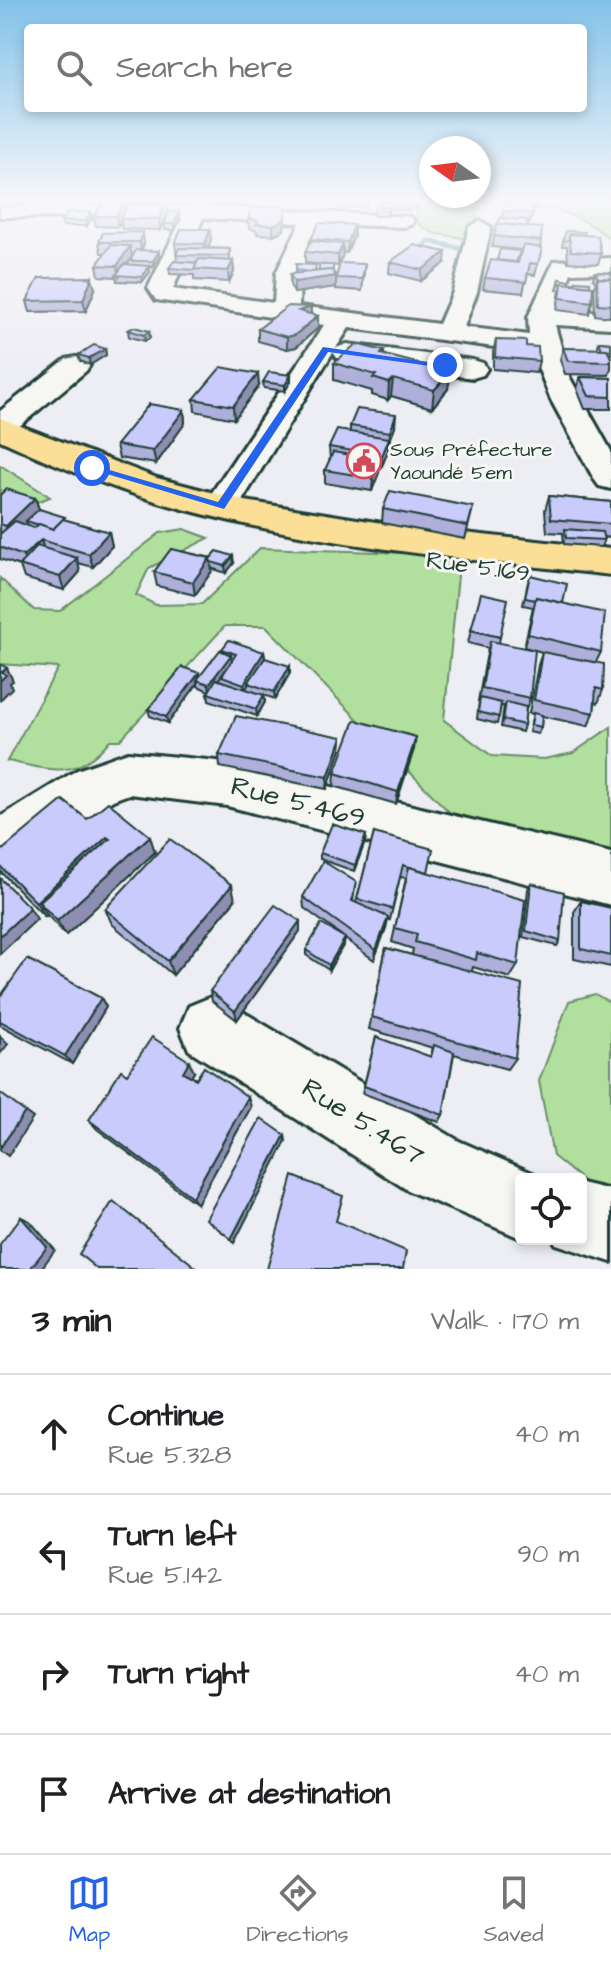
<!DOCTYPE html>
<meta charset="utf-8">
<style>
body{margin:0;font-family:"Architects Daughter",sans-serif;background:#f6f6f6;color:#202124}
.controls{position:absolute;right:24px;bottom:24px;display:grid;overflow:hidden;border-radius:8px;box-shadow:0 4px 12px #0003}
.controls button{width:72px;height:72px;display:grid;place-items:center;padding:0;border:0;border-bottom:2px solid #e0e0e0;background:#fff;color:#202124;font:40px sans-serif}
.compass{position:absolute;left:419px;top:136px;width:72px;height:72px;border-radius:50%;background:#fff;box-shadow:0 4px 12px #0003;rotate:284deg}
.stop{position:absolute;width:24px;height:24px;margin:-18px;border:6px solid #2563eb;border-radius:50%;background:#fff}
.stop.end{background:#2563eb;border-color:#fff;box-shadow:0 2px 8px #0008}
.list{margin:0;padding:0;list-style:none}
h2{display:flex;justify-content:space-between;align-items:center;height:104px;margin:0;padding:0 32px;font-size:34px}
h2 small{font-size:26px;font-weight:400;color:#757577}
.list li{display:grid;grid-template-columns:52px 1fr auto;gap:24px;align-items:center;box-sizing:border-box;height:120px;padding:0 32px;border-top:2px solid #e0e0e0}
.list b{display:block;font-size:30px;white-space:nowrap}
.list p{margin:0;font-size:26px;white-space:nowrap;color:#757577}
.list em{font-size:26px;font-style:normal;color:#757577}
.icon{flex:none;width:44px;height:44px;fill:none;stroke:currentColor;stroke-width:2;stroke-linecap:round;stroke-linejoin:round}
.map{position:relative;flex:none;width:611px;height:1269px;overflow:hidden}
.search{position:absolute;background:#fff;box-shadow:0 4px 12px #0003;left:24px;right:24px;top:24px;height:88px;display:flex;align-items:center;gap:20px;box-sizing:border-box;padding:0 28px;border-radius:8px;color:#757577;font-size:30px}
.sheet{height:584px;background:#fff}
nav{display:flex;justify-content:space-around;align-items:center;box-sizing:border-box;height:112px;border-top:2px solid #e0e0e0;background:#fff;font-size:22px;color:#757577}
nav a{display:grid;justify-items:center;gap:4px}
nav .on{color:#2563eb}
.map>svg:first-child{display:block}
.green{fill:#b0df9e;stroke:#688e69;stroke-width:2}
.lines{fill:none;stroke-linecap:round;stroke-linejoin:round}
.stream{stroke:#5f9aa1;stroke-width:5}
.minor-casing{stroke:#1f3d34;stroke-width:6}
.major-casing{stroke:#1f3d34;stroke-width:6}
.minor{fill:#f6f6f2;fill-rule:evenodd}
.major{fill:#fbdf96;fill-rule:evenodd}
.wall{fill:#aeafda;stroke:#1f3d34;stroke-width:2}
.shaded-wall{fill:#8d8eb1;stroke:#1f3d34;stroke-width:2}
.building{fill:#cacbfd;stroke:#1f3d34;stroke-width:2}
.route{fill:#2563eb}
.labels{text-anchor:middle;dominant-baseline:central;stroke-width:6;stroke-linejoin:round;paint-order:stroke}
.far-poi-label{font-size:20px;fill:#1f3d34;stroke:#f6f6f2;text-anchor:start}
.street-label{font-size:24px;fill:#1f3d34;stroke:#f6f6f2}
.near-street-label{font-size:28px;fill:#1f3d34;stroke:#f6f6f2}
</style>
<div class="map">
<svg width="611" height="1269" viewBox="0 0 611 1269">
<rect width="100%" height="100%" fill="#ededf4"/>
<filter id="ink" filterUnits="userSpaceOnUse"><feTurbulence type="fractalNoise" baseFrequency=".0125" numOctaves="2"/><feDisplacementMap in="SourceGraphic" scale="16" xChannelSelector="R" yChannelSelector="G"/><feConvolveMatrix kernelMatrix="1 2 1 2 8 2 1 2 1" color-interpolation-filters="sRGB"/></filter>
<g filter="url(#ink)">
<g class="green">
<path d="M425,202H487L477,209L474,240L433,233L418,224L416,211Z"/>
<path d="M500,202H611V240C578,210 543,206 500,202Z"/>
<path d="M0,465L50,497L0,516Z"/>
<path d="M184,529L209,538L149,568L136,595L156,605L202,604L260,548L438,554L459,565L444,720L492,756L544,759L573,753L611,727V852L455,818L266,626H225L120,740H110C76,781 54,770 7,761L58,668L0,664V578L34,610L60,611L160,533Z"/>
<path d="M595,994L611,1003V1211L581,1179L553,1156L539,1081L569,1001Z"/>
</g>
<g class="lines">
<path class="stream" d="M416,254L429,241L474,252"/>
<g class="minor-casing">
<g id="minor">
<path d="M190,202H210L208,206L411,217L414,221L411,225L404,227L320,224L300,273L299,306L439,324L453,292L469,227L480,221L491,227L477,292L464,327L529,335L528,317L554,261L611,258V272L571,273L557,310L611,312V328L555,325L570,378L611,451V489L599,486L594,479L551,400L532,352L349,328L336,348L347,344L473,360L483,363L487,369L483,375L473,378L347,360L337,358L333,352L234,514L221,517L208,514L203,506L324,325L156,300L148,288L182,218L0,217V205L188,206ZM203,218L300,223L276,273L274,303L173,289Z"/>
<path d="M76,357L86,359L90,365L86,371L11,433L0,435V411L66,359Z"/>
<path d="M128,752L227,762L611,853V905L227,806L129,794L113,800L19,865L0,872V817L77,770Z"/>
<path d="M211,997L233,1006L459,1141L546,1179H521L523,1239L409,1191L189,1050L180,1028L189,1006Z"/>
<path d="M581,1183L611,1190V1262L556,1244L553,1239H581Z"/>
</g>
</g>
<g class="major-casing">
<path id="major" d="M0,418L157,478L245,501L401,526L611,549V575C467,559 323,547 183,509C120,492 59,467 0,440Z"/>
</g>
<use href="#minor" class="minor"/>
<use href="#major" class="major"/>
</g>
<g class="wall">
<path d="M0,202H26L21,206L0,205Z"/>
<path d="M132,202H167L168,214L160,230L122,229L121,222L118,227L96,226L94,216L124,203L125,209L133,204Z"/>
<path d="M338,202H367L366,207L338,208Z"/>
<path d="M379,202H418L417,208L407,210L388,209L387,216H374V210L379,206Z"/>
<path d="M505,202H537L529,224L527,223V227L541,241L540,247L542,248L535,275L527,274L523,293L483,289L485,278L518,263L521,250L492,247L497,224H498L502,218Z"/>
<path d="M286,209L284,230L273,235L257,234V231L249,228L248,218Z"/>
<path d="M179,212L180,217L175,230H165L164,224Z"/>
<path d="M92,217L87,226H63L61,221Z"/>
<path d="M354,225V236L347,253L343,252L338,266L305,263V252L311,239Z"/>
<path d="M566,231L584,235L601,253L598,264L568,262L567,246H562Z"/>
<path d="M103,233L144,243L142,250L159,257L153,267H149L150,272L142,282L117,281L116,277L99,276L97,265L105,253H101L99,242Z"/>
<path d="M211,240L208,248L230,249V261H233L234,272L229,282L194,280V275L170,274L169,268L177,261L175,243Z"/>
<path d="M390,262L445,263L421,281L389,273Z"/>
<path d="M296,264L316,271L333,272L336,276V287L294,293L290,285V274L296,273Z"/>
<path d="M365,264L362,291L336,289V278Z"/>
<path d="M595,272L611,273L610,317L595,315L594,289L596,283L593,278Z"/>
<path d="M560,279L575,284L576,281L592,302L589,314L557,310L560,290H557Z"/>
<path d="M95,289L86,311L30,312L27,301Z"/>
<path d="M311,307V314L318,316V328L296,347L287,349L258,341V329Z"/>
<path d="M128,330L149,331L150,338L145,341L129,337Z"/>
<path d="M496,340L526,346L539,361L536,373L493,369V352Z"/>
<path d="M599,342L611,343V368L609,375L565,374L560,360L563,348L597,349Z"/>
<path d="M105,349L106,355L90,365L80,361L78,355Z"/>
<path d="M384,351V354L448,389L432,408L391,396L388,400L372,395V391L334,380V363Z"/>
<path d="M291,375V381L285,391L264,388L263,382Z"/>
<path d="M580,377L611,378V409H585L577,389Z"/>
<path d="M259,386L234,419L195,411L194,399Z"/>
<path d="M184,410L185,423L156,464L119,458L116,445Z"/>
<path d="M350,426H395L388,444V451L381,468H379L372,491L325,483V470L330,460L329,447L350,432Z"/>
<path d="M0,495L35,498L39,509L66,520L109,532L112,546L93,567L78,563L80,572L64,590L24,578L20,566L0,559Z"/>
<path d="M549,496L611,502V538L603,537L604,540L601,547L564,544L563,533L547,532L545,510Z"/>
<path d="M473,507L465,539L382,523L383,509Z"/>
<path d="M171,549L234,563L226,573L211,568L212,571L195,595L157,586L154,572Z"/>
<path d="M528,582L563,603L601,652L596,662L603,690L598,703L595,702L594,713L588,726L542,716L541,727L538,734L529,732L533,714L529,713L538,665L542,652L524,647L533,607L523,605Z"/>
<path d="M471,630L500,637L499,643L530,698L526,709L524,725L522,732L501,727L504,706H501L497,724L477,719L479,701H478L488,648L468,643Z"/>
<path d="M222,649L264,652L265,658L290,673L275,699L264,695L265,702L257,716L209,700L208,693L209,691L198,686V683L168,723L150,716L148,709L199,673V677L223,651Z"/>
<path d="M342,737L341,749L327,789L220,767L219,755Z"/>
<path d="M414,749L396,804L334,786L335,773Z"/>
<path d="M87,819L155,852L66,935L47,915L45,917L3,874L0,870V852Z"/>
<path d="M374,833L428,872L518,965L510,978L473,967L472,971L515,1058L507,1069L454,1054L443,1115L439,1122L362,1093L376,1037L430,1057L433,1048L369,1029L386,948L412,955L413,949L392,942L406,878L400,877L390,920L388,919L386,928L374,960L345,939L344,944L329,970L306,955V950L342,936L304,908L303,897L356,882L353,901L356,903Z"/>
<path d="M366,835L365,842L354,871L320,859V853Z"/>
<path d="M531,883L560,941L557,946L523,937L528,889Z"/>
<path d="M235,900L173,975L112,924L105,909Z"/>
<path d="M581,901L611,908V967L574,959V912Z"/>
<path d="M300,931L237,1020L212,1001L210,991Z"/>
<path d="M0,997L101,998L106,1007L72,1064L0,1025Z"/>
<path d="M194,1072L191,1077L251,1107L197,1204L97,1129L89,1120L127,1074Z"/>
</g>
<g class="shaded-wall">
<path d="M165,202H167L168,214L160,230L159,219L166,205Z"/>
<path d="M408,202H418L417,208L407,210Z"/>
<path d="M537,202L535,210L529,224L532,213Z"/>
<path d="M124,203L126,213L120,219L121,222L118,227L116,216Z"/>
<path d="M286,209L284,230L273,235V225Z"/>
<path d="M91,212L92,217L87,226L86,221Z"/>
<path d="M179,212L180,217L175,230L174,224Z"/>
<path d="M354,225V236L347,253L348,242Z"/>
<path d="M210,229L211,240L206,255L205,244Z"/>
<path d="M143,232L144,243L141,252L140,242Z"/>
<path d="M343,244V255L338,266V255Z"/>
<path d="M130,246L132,257L119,277L117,266Z"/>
<path d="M159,251V257L153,267V261Z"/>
<path d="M446,252L445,263L421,281L422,270Z"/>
<path d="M233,261L234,272L229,282L228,271Z"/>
<path d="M149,266L150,272L142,282V277Z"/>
<path d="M336,276V287L294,293V282Z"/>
<path d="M92,277L95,289L86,311L83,300Z"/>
<path d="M311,307V318L299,311Z"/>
<path d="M318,316V328L296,347L287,349V337Z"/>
<path d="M149,331L150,338L145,341L144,335Z"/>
<path d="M105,349L106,355L90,365L89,358Z"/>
<path d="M451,372L448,389L432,408L434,390Z"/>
<path d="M258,374L259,386L234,419L233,406Z"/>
<path d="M291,375V381L285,391V385Z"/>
<path d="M393,379L391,396L388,400L389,383Z"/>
<path d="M184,410L185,423L156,464L153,451Z"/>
<path d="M396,414L395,426L389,444L390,432Z"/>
<path d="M389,438L388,451L381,468L382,456Z"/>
<path d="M380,460L379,473L372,491L373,478Z"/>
<path d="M35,498L40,512L26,521L27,524L11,539L6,526Z"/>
<path d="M109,532L112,546L93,567L89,554Z"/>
<path d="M41,540L45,553L27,567L23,556Z"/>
<path d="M233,556L234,563L226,573L225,566Z"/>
<path d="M77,558L80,572L64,590L60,577Z"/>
<path d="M210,558L212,571L195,595L193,582Z"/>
<path d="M264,652L265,658L245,690L244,684Z"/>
<path d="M231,655L232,661L210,691L209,684Z"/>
<path d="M290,666V673L275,699L274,692Z"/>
<path d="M7,668L13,681L10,683L12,688L0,700V681L2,672Z"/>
<path d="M199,673L200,680H197L198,683L168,723L166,717Z"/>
<path d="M264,695L265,702L257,716L256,709Z"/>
<path d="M342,737L341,749L327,789L328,777Z"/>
<path d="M416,737L414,749L396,804L398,792Z"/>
<path d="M366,835L365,842L354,871L355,865Z"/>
<path d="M150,836L155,852L66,935L57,921Z"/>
<path d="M107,837L114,854L39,902L47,915L45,917L36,902Z"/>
<path d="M232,885L235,900L173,975L168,961Z"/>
<path d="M30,908L37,919L0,954V936Z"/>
<path d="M388,917L386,928L374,960L376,950Z"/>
<path d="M300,921V931L237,1020L235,1011Z"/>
<path d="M345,938L344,944L329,970V965Z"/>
<path d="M101,998L106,1007L72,1064L65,1056Z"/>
<path d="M0,1036L8,1044L0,1054Z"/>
<path d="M189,1061L194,1072L188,1082L183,1072Z"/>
<path d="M248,1097L251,1107L197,1204L192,1197Z"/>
<path d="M25,1112L33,1118L8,1156L0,1150V1148Z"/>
<path d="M285,1135L286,1141L234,1243L231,1239Z"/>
<path d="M21,1217L30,1221L55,1250L41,1269H30Z"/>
</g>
<g class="building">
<path d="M505,202H536L532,213L503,211Z"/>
<path d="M103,203H124L116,216H94Z"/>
<path d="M129,204H166L159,219H120Z"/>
<path d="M279,205L286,209L284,220L273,225L256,224L258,221L248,218L251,208Z"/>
<path d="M376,206L389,207L387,211L374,210Z"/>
<path d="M68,212H91L86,221H61Z"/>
<path d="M169,212H179L174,224H164Z"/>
<path d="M500,218L527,220V227L498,224Z"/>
<path d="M319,223L354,225L348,242L311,239Z"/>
<path d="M497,224L542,228L541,241L494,236Z"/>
<path d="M181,229H210L205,244L175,243Z"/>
<path d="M566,231L585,232L584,235L569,234L568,240L563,241Z"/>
<path d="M143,232L140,242H99L103,233Z"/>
<path d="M569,234L598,236L601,253L571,251Z"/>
<path d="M311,241L343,244L338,255L305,252Z"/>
<path d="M111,245L130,246L117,266L97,265Z"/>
<path d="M414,245L446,252L422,270L390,262Z"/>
<path d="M523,245L542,248L538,264L530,263L526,282L485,278L491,260L518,263Z"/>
<path d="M179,248L230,249L228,256L176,255Z"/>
<path d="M500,249L520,251L516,262L497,260Z"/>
<path d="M136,250L159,251L153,261H130Z"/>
<path d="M199,259L233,261L228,271L193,269Z"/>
<path d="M174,261L197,263L194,270L169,268Z"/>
<path d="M340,263L365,264L362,279L336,278Z"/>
<path d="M124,264L149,266L142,277L116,275Z"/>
<path d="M296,264L316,265L315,271L309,272L296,270Z"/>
<path d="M319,265H333V272L332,270L319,271Z"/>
<path d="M332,270L336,276L294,282L290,274Z"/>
<path d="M595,272L611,273V279L598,278Z"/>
<path d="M92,277L83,300L27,301L39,278Z"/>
<path d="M597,278L611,279V305L598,304Z"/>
<path d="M560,279L570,281V284H559Z"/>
<path d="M576,281L590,282V286L575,284Z"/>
<path d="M562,283L593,286L592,302L560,298Z"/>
<path d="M288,306L311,307L299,311L318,316L295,335L287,337L258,329Z"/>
<path d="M134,327L149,331L144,335L128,330Z"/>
<path d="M496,340L526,341V346L538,347L539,361L495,357Z"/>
<path d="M599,342L611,343V350L602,349Z"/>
<path d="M356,344L384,351L381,354L451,372L434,390L393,379L389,383L373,378L376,375L334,363Z"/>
<path d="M94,345L105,349L89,358L78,355Z"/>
<path d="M563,348L607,349L611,358V362L568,361Z"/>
<path d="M221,367L258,374L233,406L194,399Z"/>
<path d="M269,372L291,375L285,385L263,382Z"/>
<path d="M580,377L611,378V397L589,396Z"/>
<path d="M149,404L184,410L153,451L116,445Z"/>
<path d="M357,409L396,414L390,432L350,426Z"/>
<path d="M337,430L389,438L382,456L329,447Z"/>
<path d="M333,452L380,460L373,478L325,470Z"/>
<path d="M6,489L35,498L6,526L0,524V495Z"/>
<path d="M390,491L473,507L468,526L383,509Z"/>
<path d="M549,496L611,502V524L551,519Z"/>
<path d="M39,509L65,517L53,529L26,521Z"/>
<path d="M63,519L109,532L89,554L41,540L23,556L0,547V534L15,521L34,528L39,524L53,529Z"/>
<path d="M565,529L602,532L604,540L566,538Z"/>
<path d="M37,546L77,558L60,577L19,565Z"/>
<path d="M171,549L210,558L193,582L154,572Z"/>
<path d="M217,551L233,556L225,566L211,562L210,559Z"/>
<path d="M530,575L567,584L563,603L536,597V600L525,598Z"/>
<path d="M481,593L508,599L500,637L471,630Z"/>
<path d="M536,597L605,613L601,652L528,634Z"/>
<path d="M229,640L264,652L244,684L222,676L236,654L222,649Z"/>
<path d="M490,641L535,650L530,698L482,688Z"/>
<path d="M220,650L231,655L209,684L197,680Z"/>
<path d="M542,652L604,664L603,690L596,688L594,713L534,700Z"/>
<path d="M265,658L290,666L274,692L248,683Z"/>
<path d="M0,664L7,668L2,672L6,675L0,681Z"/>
<path d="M182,667L199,673L166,717L148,709Z"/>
<path d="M216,679L264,695L256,709L208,693Z"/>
<path d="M480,698L501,703L499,717L478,712Z"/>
<path d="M506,702L526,707L524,725L503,720Z"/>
<path d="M533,713L542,715L541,727L531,725Z"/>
<path d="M236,716L342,737L328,777L219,755Z"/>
<path d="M355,720L416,737L398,792L335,773Z"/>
<path d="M63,800L87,819L108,802L150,836L57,921L39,902L110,839L107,837L36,902L0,866V852Z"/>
<path d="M332,824L366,835L355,865L320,853Z"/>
<path d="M374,833L433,849L428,872L403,865L392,909L357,899Z"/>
<path d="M170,839L232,885L168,961L105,909Z"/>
<path d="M323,861L356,882L352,901L388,917L376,950L303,897Z"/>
<path d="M409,867L525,900L518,965L477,953L476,960L415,942L417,934L395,928Z"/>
<path d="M0,878L30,908L0,936Z"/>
<path d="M531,883L564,892L560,941L526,931Z"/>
<path d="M581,901L611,908V956L581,949Z"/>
<path d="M275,905L300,921L235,1011L210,991Z"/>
<path d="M321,924L345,938L329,965L306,950Z"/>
<path d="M386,948L522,985L515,1058L372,1017Z"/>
<path d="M27,959L101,998L65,1056L0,1021V997Z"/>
<path d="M152,1037L189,1061L183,1072L196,1079L204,1067L248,1097L192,1197L89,1120L121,1070L127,1074Z"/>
<path d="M376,1037L431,1057L434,1045L454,1052L443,1115L364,1086Z"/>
<path d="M0,1093L25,1112L0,1148Z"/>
<path d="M261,1118L285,1135L231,1239L206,1219Z"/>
<path d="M293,1176L343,1196L336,1221L406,1251L403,1269H267Z"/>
<path d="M113,1201L198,1269H97L79,1254Z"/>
<path d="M21,1217L47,1247L30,1269H0V1244Z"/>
</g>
</g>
<linearGradient id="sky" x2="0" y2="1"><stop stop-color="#82c2e8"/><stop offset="0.53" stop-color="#f7f7fa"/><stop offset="1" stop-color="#f7f7fa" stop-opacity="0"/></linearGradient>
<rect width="611" height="379" fill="url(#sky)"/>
<path class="route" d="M323,347L449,365L445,368L328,352L224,509L87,468L96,466L218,502Z"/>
<defs>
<g id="civic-ring" transform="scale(1.8)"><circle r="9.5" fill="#f6f6f2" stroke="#d1495b" stroke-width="1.5"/><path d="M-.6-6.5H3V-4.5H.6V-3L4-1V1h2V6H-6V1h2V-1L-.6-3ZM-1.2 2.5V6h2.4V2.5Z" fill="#d1495b"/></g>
</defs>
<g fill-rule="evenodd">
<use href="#civic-ring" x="364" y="461"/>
</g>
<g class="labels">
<g class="far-poi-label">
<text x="390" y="450">Sous Préfecture<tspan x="390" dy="23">Yaoundé 5em</tspan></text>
</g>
<g class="street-label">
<text transform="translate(478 567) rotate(8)">Rue 5.169</text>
</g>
<g class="near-street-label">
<text transform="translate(298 802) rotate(14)">Rue 5.469</text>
<text transform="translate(363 1122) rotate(32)">Rue 5.467</text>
</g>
</g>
</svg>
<div class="controls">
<button><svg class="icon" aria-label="locate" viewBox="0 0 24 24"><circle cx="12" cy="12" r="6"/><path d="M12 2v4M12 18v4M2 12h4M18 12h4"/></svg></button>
</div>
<svg class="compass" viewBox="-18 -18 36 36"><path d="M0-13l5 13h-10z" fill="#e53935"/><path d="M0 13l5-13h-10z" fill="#757577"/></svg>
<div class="stop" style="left:92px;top:468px"></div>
<div class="stop end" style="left:445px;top:365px"></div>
<div class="search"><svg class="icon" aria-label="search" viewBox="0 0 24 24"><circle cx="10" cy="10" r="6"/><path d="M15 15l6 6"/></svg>Search here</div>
</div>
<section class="sheet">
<h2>3 min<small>Walk · 170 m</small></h2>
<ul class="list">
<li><svg class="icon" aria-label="ahead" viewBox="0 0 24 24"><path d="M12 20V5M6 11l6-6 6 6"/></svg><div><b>Continue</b><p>Rue 5.328</p></div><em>40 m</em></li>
<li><svg class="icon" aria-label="left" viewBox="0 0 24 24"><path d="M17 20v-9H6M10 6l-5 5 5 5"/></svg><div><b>Turn left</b><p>Rue 5.142</p></div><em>90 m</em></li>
<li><svg class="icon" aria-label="right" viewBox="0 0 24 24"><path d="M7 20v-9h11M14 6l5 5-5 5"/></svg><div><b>Turn right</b></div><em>40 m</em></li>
<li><svg class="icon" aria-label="arrive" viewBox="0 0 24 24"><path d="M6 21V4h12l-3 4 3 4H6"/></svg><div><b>Arrive at destination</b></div></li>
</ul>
</section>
<nav>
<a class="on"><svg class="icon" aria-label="map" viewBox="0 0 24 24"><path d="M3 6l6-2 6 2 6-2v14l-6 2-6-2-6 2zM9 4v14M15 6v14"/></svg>Map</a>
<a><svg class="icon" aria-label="directions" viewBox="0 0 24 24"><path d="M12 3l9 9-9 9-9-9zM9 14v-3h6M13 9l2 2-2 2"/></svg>Directions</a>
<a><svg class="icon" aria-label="saved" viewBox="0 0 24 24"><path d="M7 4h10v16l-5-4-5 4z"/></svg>Saved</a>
</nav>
